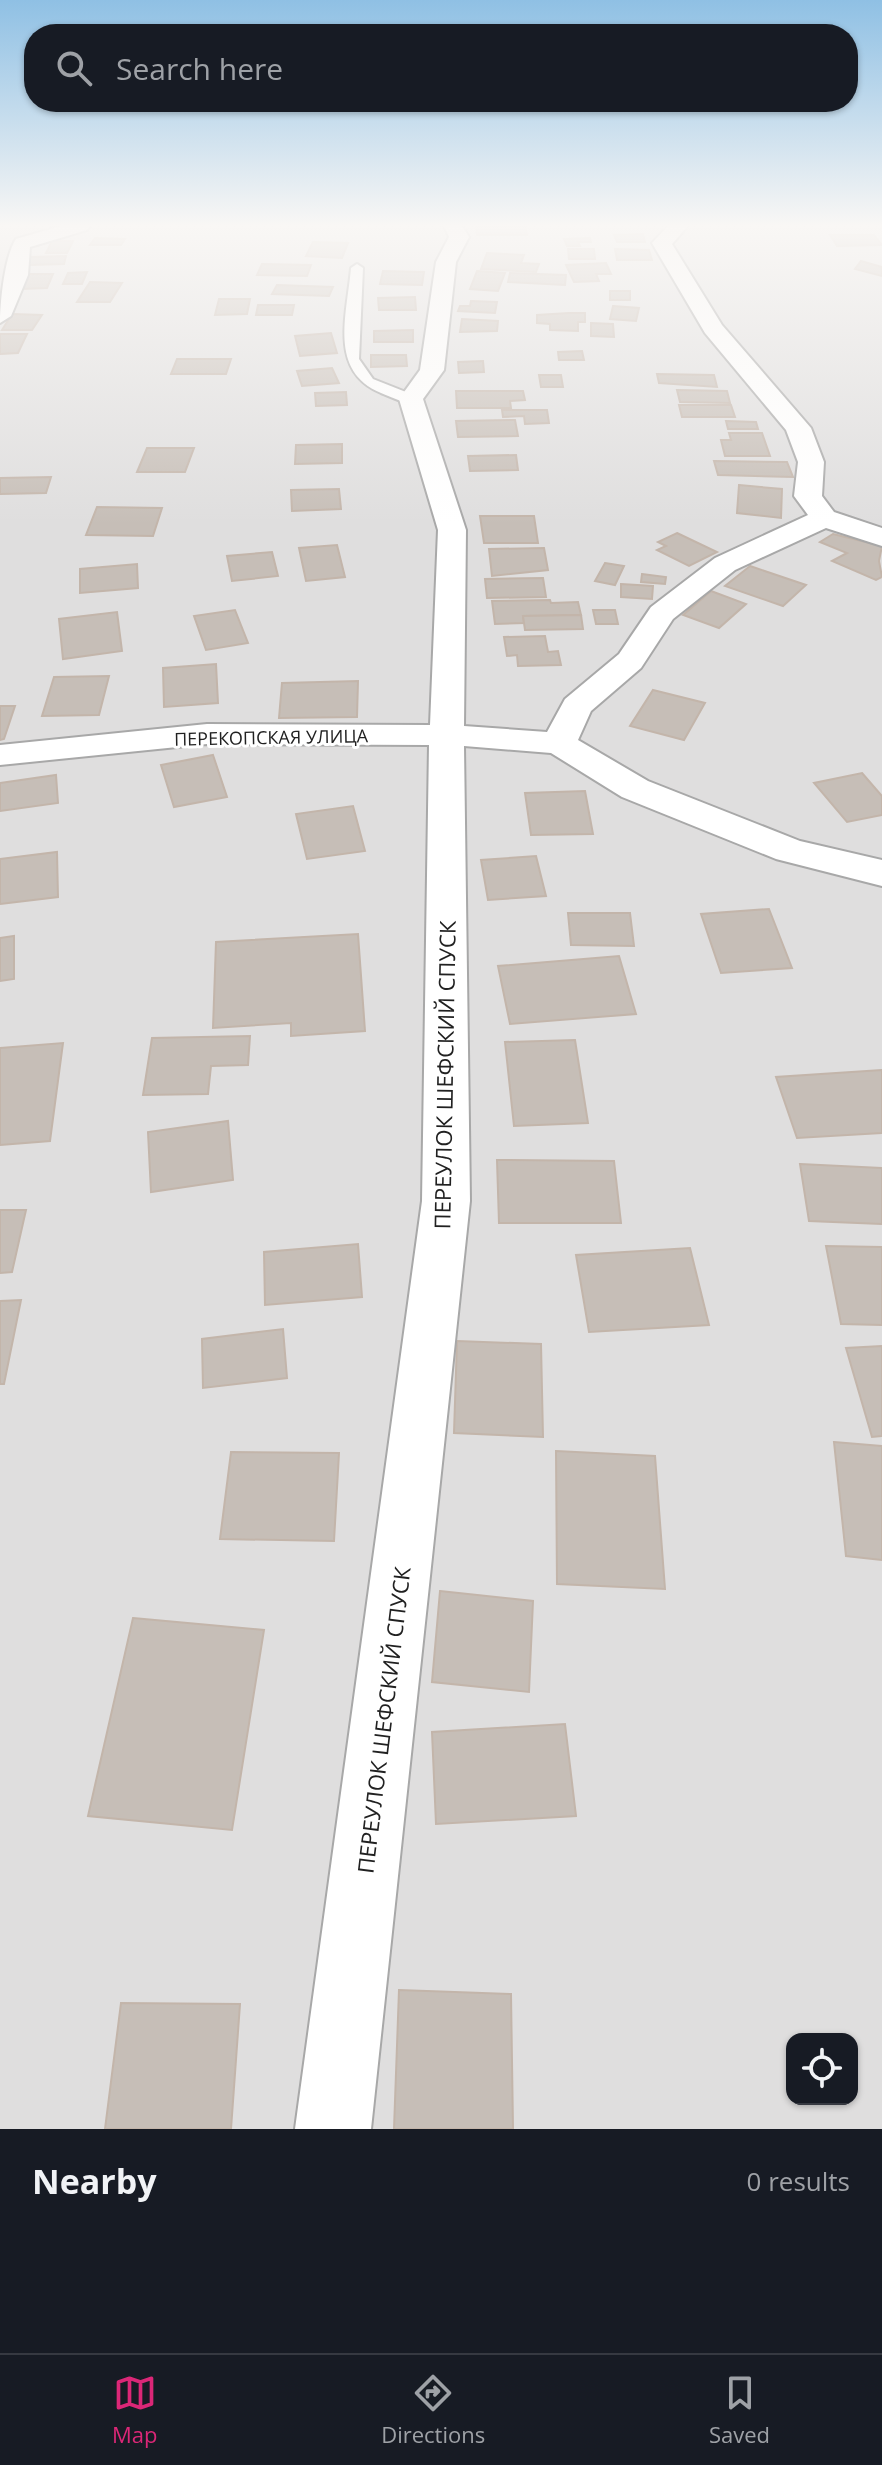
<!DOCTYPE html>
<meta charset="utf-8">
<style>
body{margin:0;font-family:"Open Sans",sans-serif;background:#242831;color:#f1f3f6}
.controls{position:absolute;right:24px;bottom:24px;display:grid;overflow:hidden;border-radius:16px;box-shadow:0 2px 6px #0004}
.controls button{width:72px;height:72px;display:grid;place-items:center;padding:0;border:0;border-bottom:2px solid #363941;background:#171b24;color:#f1f3f6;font:40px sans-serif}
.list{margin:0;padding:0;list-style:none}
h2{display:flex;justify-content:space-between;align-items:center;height:104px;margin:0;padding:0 32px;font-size:34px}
h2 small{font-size:26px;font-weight:400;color:#9ea1a6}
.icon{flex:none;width:44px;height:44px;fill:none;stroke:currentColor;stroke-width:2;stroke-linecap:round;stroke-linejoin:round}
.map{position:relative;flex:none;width:882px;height:2129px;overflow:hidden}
.search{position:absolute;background:#171b24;box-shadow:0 2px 6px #0004;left:24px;right:24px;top:24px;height:88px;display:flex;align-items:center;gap:20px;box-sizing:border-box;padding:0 28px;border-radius:32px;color:#9ea1a6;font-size:30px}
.sheet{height:224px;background:#171b24}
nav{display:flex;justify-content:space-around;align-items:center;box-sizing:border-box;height:112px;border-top:2px solid #363941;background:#171b24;font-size:22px;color:#9ea1a6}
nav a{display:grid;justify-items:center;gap:4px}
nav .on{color:#db2777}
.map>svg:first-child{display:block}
.residential{fill:#dfdede;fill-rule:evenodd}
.building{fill:#c6beb7;stroke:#c3b5aa;stroke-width:2}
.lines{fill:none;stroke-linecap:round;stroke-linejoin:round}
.lane-casing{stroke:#a8a8a8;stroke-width:4}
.street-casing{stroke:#a8a8a8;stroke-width:4}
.lane{fill:#fff;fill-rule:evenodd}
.street{fill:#fff;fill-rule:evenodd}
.labels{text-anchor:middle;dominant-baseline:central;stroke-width:6;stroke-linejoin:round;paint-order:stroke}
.far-street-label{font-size:18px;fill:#212121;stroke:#fff}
.street-label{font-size:22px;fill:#212121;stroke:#fff}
</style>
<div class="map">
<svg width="882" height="2129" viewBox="0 0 882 2129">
<rect width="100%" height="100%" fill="#f1eee8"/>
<path class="residential" d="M0,226H882V2129H0ZM792,2039H852V2099H792Z"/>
<g class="building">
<path d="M476,226H525L527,235H477Z"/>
<path d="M643,234L645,242H617L614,235Z"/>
<path d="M830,235H874L882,245L837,246Z"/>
<path d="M95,238L125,239L121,245H90Z"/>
<path d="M590,238L591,242H578L580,246H567L564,239Z"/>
<path d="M52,241H73L67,253H46Z"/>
<path d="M313,242L348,243L342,258L306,256Z"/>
<path d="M568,249H594L595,259H569Z"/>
<path d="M615,249L649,250L652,260H617Z"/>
<path d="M487,253L524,255L521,263L539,264L536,272L481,269Z"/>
<path d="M66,256L64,264L28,265L30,257Z"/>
<path d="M861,261L882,267V276L855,269Z"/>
<path d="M606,263L611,274H596L599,281L574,282L566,265Z"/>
<path d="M262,264L311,265L307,276L257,275Z"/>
<path d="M383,271L424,272L422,285L380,284Z"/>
<path d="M477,271L505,273L498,291L470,289Z"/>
<path d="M87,272L82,284H63L68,273Z"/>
<path d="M510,273L566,275L565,285L508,282Z"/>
<path d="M28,274H53L47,288L22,289Z"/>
<path d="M90,282L122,283L110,302H77Z"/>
<path d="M277,285L333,287L329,296L272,294Z"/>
<rect x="610" y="291" width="20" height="9"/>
<path d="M415,297L416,310H379L378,298Z"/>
<path d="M219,299H250L247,314L215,315Z"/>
<path d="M471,301L497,302L495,313L458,311L460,306H470Z"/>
<path d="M258,305H294L292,315H256Z"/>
<path d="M613,306L639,308L636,321L610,319Z"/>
<path d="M569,313H585V322H578V331L550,330V324L537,323V315Z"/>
<path d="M12,314L42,315L32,330H2Z"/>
<path d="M462,319L498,321L497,331L460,332Z"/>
<path d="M591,323L613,324L614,337L591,336Z"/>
<path d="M413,330V342H374V331Z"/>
<path d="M331,333L337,353L300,356L295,336Z"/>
<path d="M0,334H27L18,353L0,354Z"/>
<path d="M582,351L584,360H559L558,352Z"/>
<path d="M371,355H406L407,366L371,367Z"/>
<path d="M177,359H231L226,374H171Z"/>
<path d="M483,361L484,372L459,373L458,362Z"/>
<path d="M332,368L339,383L302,386L297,371Z"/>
<path d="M657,374L714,375L717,387L659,383Z"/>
<path d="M539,375H561L563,387H541Z"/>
<path d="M677,390L727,391L730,403L680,402Z"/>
<path d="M456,391H523L525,400L510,401L511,408H457Z"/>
<path d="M346,392L347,405L316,406L315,393Z"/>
<path d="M679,405H731L735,417H682Z"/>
<path d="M502,410H547L549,423L525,424L524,416L503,417Z"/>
<path d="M515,420L518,436L458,437L456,421Z"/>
<path d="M726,421L756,422L758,429H728Z"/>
<path d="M729,433H762L770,456H725L721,440H731Z"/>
<path d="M342,444V463L295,464L296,445Z"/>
<path d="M147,448H194L185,472H137Z"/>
<path d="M516,455L518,470L470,471L468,456Z"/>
<path d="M714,461L787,462L793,477L718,475Z"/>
<path d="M51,477L46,493L0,494V478Z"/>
<path d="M739,485L782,489L781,518L737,513Z"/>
<path d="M339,489L341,509L292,511L291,490Z"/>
<path d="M97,507L162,508L153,536L86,535Z"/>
<path d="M480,516H534L538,543H484Z"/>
<path d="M677,533L717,552L689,566L657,550L666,546L658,542Z"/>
<path d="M833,534L882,546L879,561L882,577L876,580L832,561L847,553L820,542Z"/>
<path d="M337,545L345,577L306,581L299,548Z"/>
<path d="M544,548L548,570L492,576L489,549Z"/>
<path d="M272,552L278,576L232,581L227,556Z"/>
<path d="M605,563L624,566L615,585L595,581Z"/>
<path d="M137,564L138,588L80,593V569Z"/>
<path d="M750,566L806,585L783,606L725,586Z"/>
<path d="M642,574L666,577L665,584L641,582Z"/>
<path d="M543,578L546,597L487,598L485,579Z"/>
<path d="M621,584L653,586L652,599L621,597Z"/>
<path d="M711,591L746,604L719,628L683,615Z"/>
<path d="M550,600L551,603L578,602L581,615L523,616L524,623L495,624L492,601Z"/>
<path d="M235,610L248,643L206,650L194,616Z"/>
<path d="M593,610H615L618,624H596Z"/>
<path d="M117,612L122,651L63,659L59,619Z"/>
<path d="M581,615L583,629L525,630L523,616Z"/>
<path d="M545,636L548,652L558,651L561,665L518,666L517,655L507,656L504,637Z"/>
<path d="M216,664L218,703L164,707L163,668Z"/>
<path d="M109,676L99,715L42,716L54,677Z"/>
<path d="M358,681L357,717L279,718L282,683Z"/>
<path d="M653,690L705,703L684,740L630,726Z"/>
<path d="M0,706H15L4,739L0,740Z"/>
<path d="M213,755L227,797L174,807L161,765Z"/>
<path d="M862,773L882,796V815L847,822L814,783Z"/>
<path d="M56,775L58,803L0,811V783Z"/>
<path d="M585,791L593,834L531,835L525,793Z"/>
<path d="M353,806L365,851L307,859L296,814Z"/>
<path d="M57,852L58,897L0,904V859Z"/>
<path d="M536,856L546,896L488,900L481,860Z"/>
<path d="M769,909L792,968L721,973L701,914Z"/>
<path d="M568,913H630L634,946L571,945Z"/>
<path d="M358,934L365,1031L291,1036V1023L213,1028L216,942Z"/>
<path d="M14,936V979L0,981V938Z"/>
<path d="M619,956L636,1014L510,1024L498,966Z"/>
<path d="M250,1036L248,1065L211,1066L208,1094L143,1095L152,1038Z"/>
<path d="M575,1040L588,1123L514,1126L505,1042Z"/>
<path d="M63,1043L50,1141L0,1145V1048Z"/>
<path d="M882,1070V1133L797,1138L776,1077Z"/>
<path d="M228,1121L233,1180L151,1192L148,1132Z"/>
<path d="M497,1160L614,1161L621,1223H499Z"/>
<path d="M800,1164L882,1168V1224L809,1221Z"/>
<path d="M0,1210H26L12,1272L0,1273Z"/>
<path d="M358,1244L362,1297L265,1305L264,1252Z"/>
<path d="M826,1246L882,1247V1325L841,1324Z"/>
<path d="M690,1248L709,1325L589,1332L576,1255Z"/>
<path d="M21,1300L4,1384H0V1301Z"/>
<path d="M283,1329L287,1378L203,1388L202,1339Z"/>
<path d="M457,1341L541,1344L543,1437L454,1433Z"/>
<path d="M882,1346V1436L872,1437L846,1348Z"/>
<path d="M834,1442L882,1446V1560L846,1556Z"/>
<path d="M556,1451L655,1456L665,1589L557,1584Z"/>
<path d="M231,1452L339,1453L334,1541L220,1539Z"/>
<path d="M440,1591L533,1601L529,1692L432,1682Z"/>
<path d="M133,1618L264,1630L232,1830L88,1816Z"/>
<path d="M565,1724L576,1816L436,1824L432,1732Z"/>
<path d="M399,1990L511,1994L513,2129H394Z"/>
<path d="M121,2003L240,2004L231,2129H105Z"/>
</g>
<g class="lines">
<g class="lane-casing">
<path id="lane" d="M357,264L363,268L359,359L373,379L416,396V402C405,405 392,397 381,393C328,371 347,315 351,268Z"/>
</g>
<g class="street-casing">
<g id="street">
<path d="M61,226H90L87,230L30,247L28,275L11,316L0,323C0,301 5,255 16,239Z"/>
<path d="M444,226H462L469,237L456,262L444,370L423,399L466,530L464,726L547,732L565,699L619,654L651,607L715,558L808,515L794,496L798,462L786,430L705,333L652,243L668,226H688L672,244L722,325L811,428L824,462L822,496L834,512L882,528V546L826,528L735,570L673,619L641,668L591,711L578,740L648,781L800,841L882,860V886L776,859L622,797L551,753L464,746L470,1201L371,2129H295L422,1201L429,745L207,744L0,765V745L207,724L430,725L438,530L399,399L420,370L436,262L449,237Z"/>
</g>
</g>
<use href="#lane" class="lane"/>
<use href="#street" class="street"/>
</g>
<linearGradient id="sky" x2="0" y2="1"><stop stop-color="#8fc0e4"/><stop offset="0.43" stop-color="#f9f7f5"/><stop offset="1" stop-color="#f9f7f5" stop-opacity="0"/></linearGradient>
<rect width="882" height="524" fill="url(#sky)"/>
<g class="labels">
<g class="far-street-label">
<text transform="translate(271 737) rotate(-1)">ПЕРЕКОПСКАЯ УЛИЦА</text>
</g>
<g class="street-label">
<text transform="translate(444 1075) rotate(-89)">ПЕРЕУЛОК ШЕФСКИЙ СПУСК</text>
<text transform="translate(383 1720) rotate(-83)">ПЕРЕУЛОК ШЕФСКИЙ СПУСК</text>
</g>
</g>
</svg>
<div class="controls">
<button><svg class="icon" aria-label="locate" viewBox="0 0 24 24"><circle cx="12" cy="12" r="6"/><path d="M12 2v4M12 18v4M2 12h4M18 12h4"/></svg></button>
</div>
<div class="search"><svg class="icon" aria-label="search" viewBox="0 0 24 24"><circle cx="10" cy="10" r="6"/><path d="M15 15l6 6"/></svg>Search here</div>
</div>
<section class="sheet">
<h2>Nearby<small>0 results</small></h2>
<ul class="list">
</ul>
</section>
<nav>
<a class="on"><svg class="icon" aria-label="map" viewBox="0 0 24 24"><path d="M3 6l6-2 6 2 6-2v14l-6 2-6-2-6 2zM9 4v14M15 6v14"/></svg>Map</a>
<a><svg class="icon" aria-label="directions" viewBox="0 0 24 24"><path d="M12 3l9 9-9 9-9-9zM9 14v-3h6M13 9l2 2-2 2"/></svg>Directions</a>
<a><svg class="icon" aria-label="saved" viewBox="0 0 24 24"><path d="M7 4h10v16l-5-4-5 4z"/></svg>Saved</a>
</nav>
